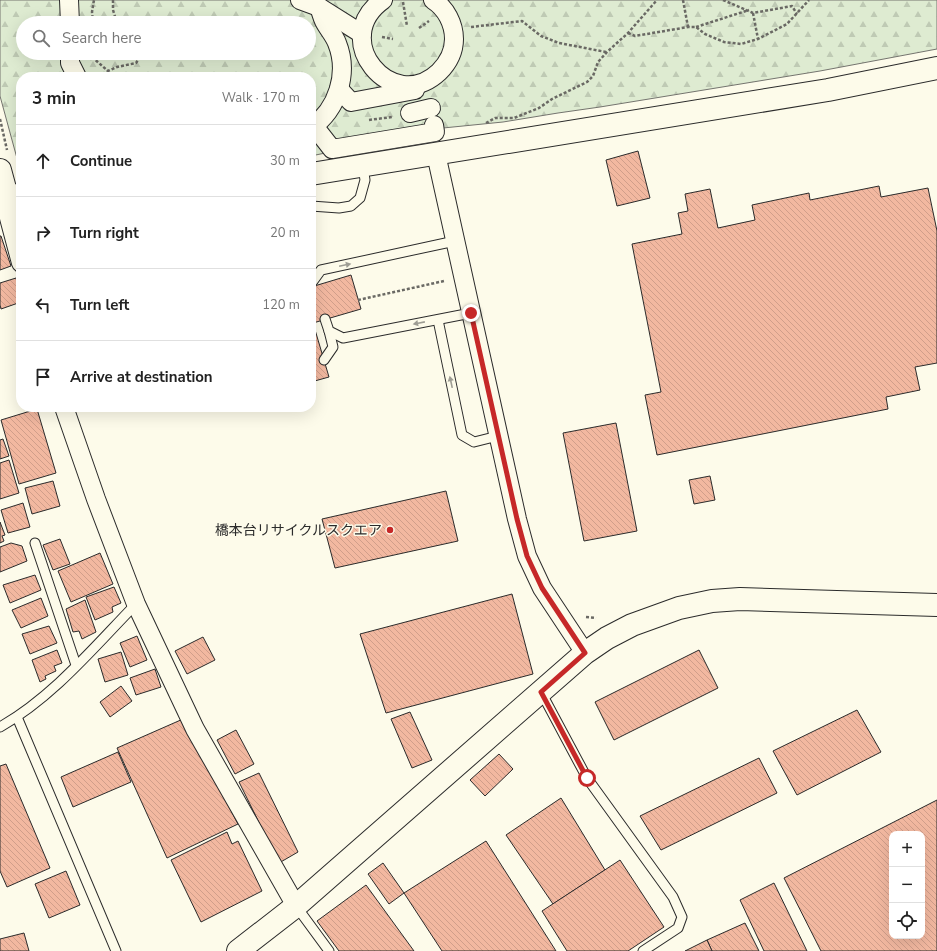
<!DOCTYPE html>
<meta charset="utf-8">
<style>
body{margin:0;font-family:"Nunito Sans","Noto Sans JP",sans-serif;background:#f2f2f2;color:#222}
.controls{position:absolute;right:12px;bottom:12px;display:grid;overflow:hidden;border-radius:8px;box-shadow:0 4px 16px #0002}
.controls button{width:36px;height:36px;display:grid;place-items:center;padding:0;border:0;border-bottom:1px solid #e0e0e0;background:#fff;color:#222;font:20px sans-serif}
.stop{position:absolute;width:12px;height:12px;margin:-9px;border:3px solid #c62828;border-radius:50%;background:#fff}
.stop.end{background:#c62828;border-color:#fff;box-shadow:0 1px 4px #0008}
.list{margin:0;padding:0;list-style:none}
h2{display:flex;justify-content:space-between;align-items:center;height:52px;margin:0;padding:0 16px;font-size:17px}
h2 small{font-size:13px;font-weight:400;color:#767676}
.list li{display:grid;grid-template-columns:26px 1fr auto;gap:12px;align-items:center;box-sizing:border-box;height:72px;padding:0 16px;border-top:1px solid #e0e0e0}
.list b{display:block;font-size:15px;white-space:nowrap}
.list em{font-size:13px;font-style:normal;color:#767676}
.icon{flex:none;width:22px;height:22px;fill:none;stroke:currentColor;stroke-width:2;stroke-linecap:round;stroke-linejoin:round}
.map{position:relative;flex:none;width:937px;height:951px;overflow:hidden}
.search{position:absolute;background:#fff;box-shadow:0 4px 16px #0002;left:16px;top:16px;width:300px;height:44px;display:flex;align-items:center;gap:10px;box-sizing:border-box;padding:0 14px;border-radius:22px;color:#767676;font-size:15px}
.panel{position:absolute;background:#fff;box-shadow:0 4px 16px #0002;left:16px;top:72px;width:300px;height:340px;border-radius:16px}
.map>svg:first-child{display:block}
.forest{fill:url(#forest-firs);stroke:#74746e;fill-rule:evenodd}
.building{fill:url(#building-back-hatch);stroke:#2b2b2b;fill-rule:evenodd}
.lines{fill:none;stroke-linecap:round;stroke-linejoin:round}
.lane-casing{stroke:#2b2b2b;stroke-width:11}
.street-casing{stroke:#2b2b2b;stroke-width:20}
.secondary-casing{stroke:#2b2b2b;stroke-width:24}
.path{stroke:#6a6964;stroke-width:2.5;stroke-dasharray:3 2;stroke-linecap:butt}
.lane{stroke:#fdfbea;stroke-width:9}
.street{stroke:#fdfbea;stroke-width:18}
.secondary{stroke:#fdfbea;stroke-width:22}
.oneway{fill:#9e9d94}
.route{stroke:#c62828;stroke-width:5}
.poi-dot{fill:#c62828;stroke:#fdfbea;stroke-width:1.5}
.labels{text-anchor:middle;dominant-baseline:central;stroke-width:3;stroke-linejoin:round;paint-order:stroke}
.poi-label{font-size:14px;fill:#2b2b2b;stroke:#fdfbea;text-anchor:end}
</style>
<div class="map">
<svg width="937" height="951" viewBox="0 0 937 951">
<defs>
<pattern id="forest-firs" width="22" height="20" patternUnits="userSpaceOnUse"><rect width="22" height="20" fill="#deebd1"/><path d="M5 1l3.5 6h-7zM16 11l3.5 6h-7z" fill="#bfcab4"/></pattern>
<pattern id="building-back-hatch" width="6" height="6" patternUnits="userSpaceOnUse"><rect width="6" height="6" fill="#f2b8a0"/><path d="M-1 5l2 2M0 0l6 6M5-1l2 2" fill="none" stroke="#d09e8a"/></pattern>
</defs>
<rect width="100%" height="100%" fill="#fdfbea"/>
<path class="forest" d="M0,0H937V49L820,71L600,107L558,113L503,122L443,128L311,156V77H21V164L18,162L0,96ZM23,23H309V53H23Z"/>
<g class="building">
<path d="M638,151L650,198L617,206L606,160Z"/>
<path d="M879,186L881,197L928,188L937,231V363L915,367L920,390L886,397L888,409L657,455L645,395L661,392L632,244L682,234L678,213L688,211L685,194L710,189L718,228L755,220L752,205L809,193L810,200Z"/>
<path d="M0,236H1L11,266L0,270Z"/>
<path d="M351,275L361,309L313,323L329,377L311,382V287Z"/>
<path d="M16,278L21,293V302L1,309L0,305V283Z"/>
<path d="M37,409L56,473L19,484L1,420Z"/>
<path d="M616,423L637,531L584,541L563,433Z"/>
<path d="M3,439L9,456L0,459V440Z"/>
<path d="M9,460L19,493L0,499V463Z"/>
<path d="M710,476L715,500L694,504L689,480Z"/>
<path d="M53,481L60,506L32,514L25,488Z"/>
<path d="M446,491L458,541L335,568L322,519Z"/>
<path d="M23,503L30,527L8,533L1,510Z"/>
<path d="M0,522L5,535L2,536L4,541L0,543Z"/>
<path d="M60,539L70,564L53,570L43,545Z"/>
<path d="M11,543L22,546L27,561L0,572V547Z"/>
<path d="M100,553L113,584L71,602L58,571Z"/>
<path d="M35,575L41,590L10,603L3,585Z"/>
<path d="M114,587L121,603L112,607L113,612L95,620L86,597Z"/>
<path d="M512,594L533,674L386,713L360,634Z"/>
<path d="M41,598L48,616L21,628L12,610Z"/>
<path d="M85,600L96,632L82,639L79,631L73,632L66,609Z"/>
<path d="M49,626L57,643L30,654L22,634Z"/>
<path d="M137,636L147,660L130,667L120,643Z"/>
<path d="M203,637L215,660L187,674L175,651Z"/>
<path d="M57,650L62,663L54,666L56,671L45,676L46,679L40,682L32,660Z"/>
<path d="M699,650L718,688L614,740L595,702Z"/>
<path d="M121,652L128,675L105,682L98,659Z"/>
<path d="M155,669L161,687L136,695L130,678Z"/>
<path d="M121,686L132,701L110,717L100,702Z"/>
<path d="M857,710L881,752L797,795L773,751Z"/>
<path d="M410,712L432,760L412,768L391,719Z"/>
<path d="M183,719L238,824L167,858L117,748Z"/>
<path d="M236,730L254,764L235,774L217,740Z"/>
<path d="M118,752L131,782L73,807L61,777Z"/>
<path d="M499,754L513,769L485,796L470,780Z"/>
<path d="M759,758L777,793L661,850L640,816Z"/>
<path d="M6,764L50,868L7,887L0,871V766Z"/>
<path d="M259,773L298,852L279,863L239,782Z"/>
<path d="M561,798L605,870L553,904L506,835Z"/>
<path d="M937,800V951H821L784,878ZM892,834H922V936H892Z"/>
<path d="M227,832L232,844L238,841L262,891L201,922L171,860Z"/>
<path d="M486,841L556,951H442L404,893Z"/>
<path d="M620,860L664,927L628,951H567L542,911Z"/>
<path d="M383,863L404,893L389,904L368,874Z"/>
<path d="M66,871L80,905L49,918L35,884Z"/>
<path d="M774,883L807,951H764L740,900Z"/>
<path d="M366,885L414,951H339L317,921Z"/>
<path d="M745,923L759,951H712L707,940Z"/>
<path d="M24,933L29,951H0V939Z"/>
<path d="M707,940L712,951H685Z"/>
</g>
<g class="lines">
<g class="lane-casing">
<g id="lane">
<path d="M311,206L339,208L351,206L360,198L365,180L363,167"/>
<path d="M313,281L321,270L455,241"/>
<path d="M325,319L329,331L343,338L471,313"/>
<path d="M438,320L462,435L474,442L498,436"/>
<path d="M324,360L333,347L329,331"/>
<path d="M35,543L76,665"/>
<path d="M541,692L587,778L673,897L682,917L678,928L643,951"/>
<path d="M17,717L116,951"/>
<path d="M0,727C53,697 94,647 136,604"/>
<path d="M296,906L329,951"/>
</g>
</g>
<g class="street-casing">
<g id="street">
<path d="M69,0L70,23"/>
<path d="M300,0L319,7L362,34"/>
<path d="M383,0C328,39 392,116 439,72C448,63 454,51 454,39C454,24 446,8 433,0"/>
<path d="M70,53V63L77,77"/>
<path d="M339,89L351,102L415,90"/>
<path d="M410,113L431,108"/>
<path d="M314,126L332,149L435,132L434,125"/>
<path d="M311,128C338,109 349,73 337,43C334,35 328,29 324,21C322,17 321,12 319,7"/>
<path d="M436,154L517,519L527,556L542,588L585,653"/>
<path d="M0,196H7L9,218L21,263"/>
<path d="M64,407L96,499L136,604L195,729L296,906"/>
</g>
</g>
<g class="secondary-casing">
<g id="secondary">
<path d="M0,170L7,196L21,195"/>
<path d="M311,174L828,90L937,68"/>
<path d="M238,951L296,906L585,653L607,638L632,625L679,608L712,601L740,599L937,605"/>
</g>
</g>
<g class="path">
<path d="M113,0V10L117,23"/>
<path d="M683,0L688,27"/>
<path d="M723,0L753,13L792,6L797,14"/>
<path d="M403,2L407,26"/>
<path d="M753,13L758,39"/>
<path d="M93,23L92,12L94,0"/>
<path d="M471,27L522,21L541,36L559,43L606,52"/>
<path d="M696,27L749,10"/>
<path d="M419,28L429,21"/>
<path d="M628,33L635,36L688,27H696L705,34L724,42L741,44L758,39L787,24L809,0"/>
<path d="M382,37L393,39"/>
<path d="M92,57L108,71"/>
<path d="M90,60L92,53"/>
<path d="M107,77L108,71L117,67L136,63L141,56L140,53"/>
<path d="M0,119L7,150"/>
<path d="M369,120L392,117"/>
<path d="M486,123L495,118H514L539,108L552,99L587,82L593,76L598,62L607,52L628,33L657,0"/>
<path d="M358,300L444,281"/>
<path d="M586,617L596,618"/>
</g>
<use href="#lane" class="lane"/>
<use href="#street" class="street"/>
<use href="#secondary" class="secondary"/>
</g>
<defs><path id="oneway-solid" d="M-6-.8H1V-3.2L6.5 0L1 3.2V.8H-6Z"/></defs>
<g class="oneway">
<use href="#oneway-solid" transform="translate(345 265) rotate(-12)"/>
<use href="#oneway-solid" transform="translate(419 323) rotate(169)"/>
<use href="#oneway-solid" transform="translate(451 382) rotate(-102)"/>
</g>
<g class="lines">
<path class="route" d="M471,313L517,519L527,556L542,588L585,653L541,692L587,778"/>
</g>
<circle class="poi-dot" cx="390" cy="530" r="4"/>
<g class="labels">
<g class="poi-label">
<text x="382" y="530">橋本台リサイクルスクエア</text>
</g>
</g>
</svg>
<div class="controls">
<button>+</button>
<button>−</button>
<button><svg class="icon" aria-label="locate" viewBox="0 0 24 24"><circle cx="12" cy="12" r="6"/><path d="M12 2v4M12 18v4M2 12h4M18 12h4"/></svg></button>
</div>
<div class="stop" style="left:587px;top:778px"></div>
<div class="stop end" style="left:471px;top:313px"></div>
<div class="search"><svg class="icon" aria-label="search" viewBox="0 0 24 24"><circle cx="10" cy="10" r="6"/><path d="M15 15l6 6"/></svg>Search here</div>
<section class="panel">
<h2>3 min<small>Walk · 170 m</small></h2>
<ul class="list">
<li><svg class="icon" aria-label="ahead" viewBox="0 0 24 24"><path d="M12 20V5M6 11l6-6 6 6"/></svg><div><b>Continue</b></div><em>30 m</em></li>
<li><svg class="icon" aria-label="right" viewBox="0 0 24 24"><path d="M7 20v-9h11M14 6l5 5-5 5"/></svg><div><b>Turn right</b></div><em>20 m</em></li>
<li><svg class="icon" aria-label="left" viewBox="0 0 24 24"><path d="M17 20v-9H6M10 6l-5 5 5 5"/></svg><div><b>Turn left</b></div><em>120 m</em></li>
<li><svg class="icon" aria-label="arrive" viewBox="0 0 24 24"><path d="M6 21V4h12l-3 4 3 4H6"/></svg><div><b>Arrive at destination</b></div></li>
</ul>
</section>
</div>
